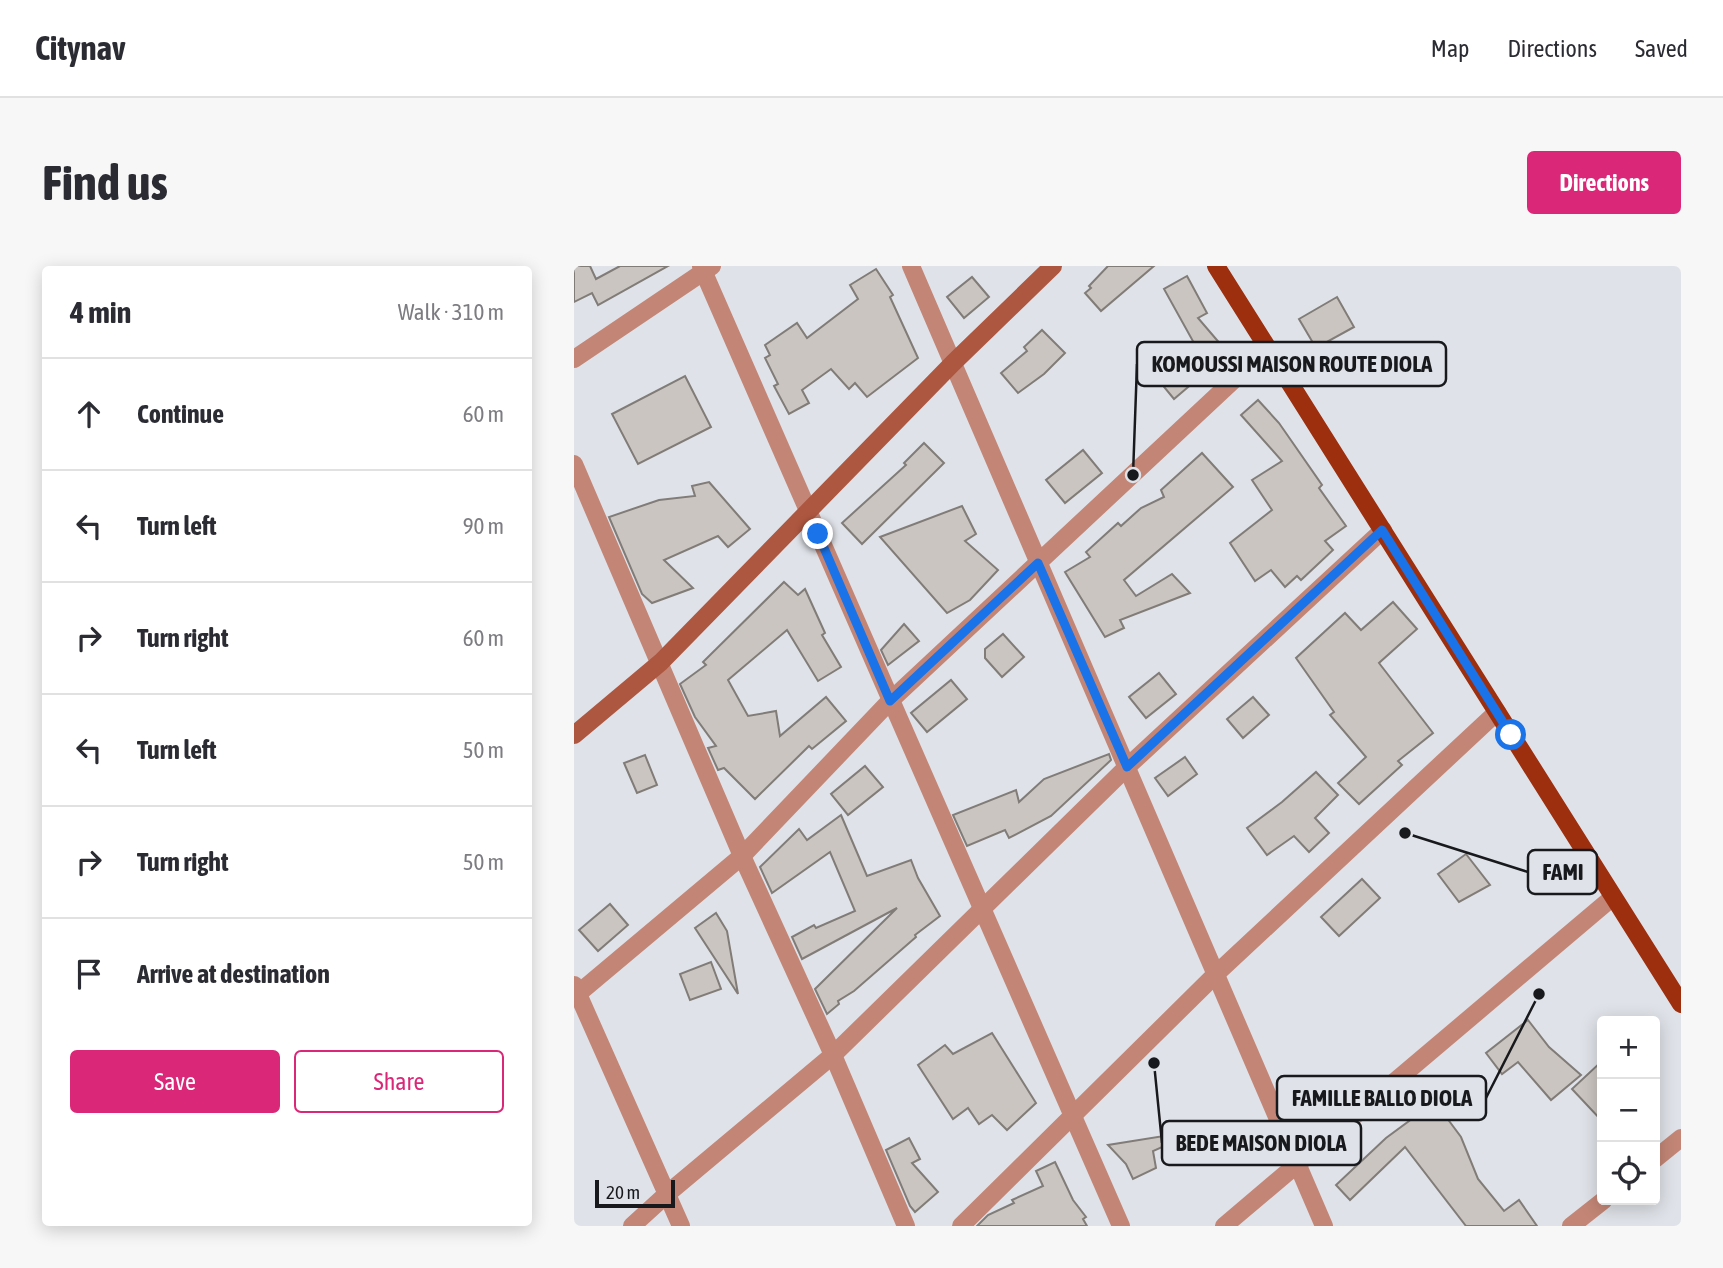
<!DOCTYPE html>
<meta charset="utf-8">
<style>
body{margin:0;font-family:"Asap Condensed",sans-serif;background:#f7f7f7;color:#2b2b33}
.controls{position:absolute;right:21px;bottom:21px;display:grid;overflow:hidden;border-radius:7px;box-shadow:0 4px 18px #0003}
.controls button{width:63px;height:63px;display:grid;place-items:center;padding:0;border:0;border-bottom:2px solid #e1e1e2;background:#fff;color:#2b2b33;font:35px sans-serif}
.scale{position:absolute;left:21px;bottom:18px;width:80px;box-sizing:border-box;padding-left:7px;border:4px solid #18191c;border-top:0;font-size:19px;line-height:24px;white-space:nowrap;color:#18191c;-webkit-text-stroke:5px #dfe2e8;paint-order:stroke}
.stop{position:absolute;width:21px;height:21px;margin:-16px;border:5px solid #1a73e8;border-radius:50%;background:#fff}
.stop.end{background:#1a73e8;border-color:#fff;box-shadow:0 2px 7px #0008}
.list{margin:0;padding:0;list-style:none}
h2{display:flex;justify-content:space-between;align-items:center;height:91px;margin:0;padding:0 28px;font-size:30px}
h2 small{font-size:23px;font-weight:400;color:#7c7c81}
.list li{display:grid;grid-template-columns:46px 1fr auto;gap:21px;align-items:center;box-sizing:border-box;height:112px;padding:0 28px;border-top:2px solid #e1e1e2}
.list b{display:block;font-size:26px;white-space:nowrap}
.list em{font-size:23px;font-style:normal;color:#7c7c81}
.actions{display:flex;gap:14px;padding:21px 28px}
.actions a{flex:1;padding:16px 0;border:2px solid #db2777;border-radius:7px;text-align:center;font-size:24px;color:#db2777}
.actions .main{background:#db2777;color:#fff}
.icon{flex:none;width:38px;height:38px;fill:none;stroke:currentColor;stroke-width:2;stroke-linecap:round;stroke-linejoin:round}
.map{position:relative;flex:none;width:1107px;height:960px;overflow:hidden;border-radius:7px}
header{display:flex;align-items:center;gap:42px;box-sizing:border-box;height:98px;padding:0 35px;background:#fff;border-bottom:2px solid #e1e1e2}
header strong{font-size:33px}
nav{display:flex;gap:38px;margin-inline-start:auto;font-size:24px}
.intro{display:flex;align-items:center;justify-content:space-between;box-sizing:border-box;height:168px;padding:0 42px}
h1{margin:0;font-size:49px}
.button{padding:18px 32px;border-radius:7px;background:#db2777;color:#fff;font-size:24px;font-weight:700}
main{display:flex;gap:42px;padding:0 42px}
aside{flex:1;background:#fff;border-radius:7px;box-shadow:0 4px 18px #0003}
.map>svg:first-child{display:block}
.building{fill:#cbc5c1;stroke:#817c78;stroke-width:2}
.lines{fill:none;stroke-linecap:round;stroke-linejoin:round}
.street{stroke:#c38676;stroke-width:18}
.secondary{stroke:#ae5740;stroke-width:18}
.primary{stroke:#9d2f0f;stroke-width:18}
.route{stroke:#1a73e8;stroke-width:9}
.leader{fill:none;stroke:#18191c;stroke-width:2.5}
.callout-dot{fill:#18191c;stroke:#dfe2e8;stroke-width:2.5}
.callout{fill:#dfe2e8;stroke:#18191c;stroke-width:2.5}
.callout-label{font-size:23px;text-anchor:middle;font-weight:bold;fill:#18191c}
</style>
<header>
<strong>Citynav</strong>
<nav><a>Map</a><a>Directions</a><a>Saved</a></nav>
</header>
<div class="intro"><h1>Find us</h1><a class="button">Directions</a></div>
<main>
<aside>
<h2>4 min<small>Walk · 310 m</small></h2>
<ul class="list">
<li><svg class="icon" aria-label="ahead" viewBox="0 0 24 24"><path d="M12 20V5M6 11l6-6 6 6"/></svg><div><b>Continue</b></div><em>60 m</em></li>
<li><svg class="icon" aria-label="left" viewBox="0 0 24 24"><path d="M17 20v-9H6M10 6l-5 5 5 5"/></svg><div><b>Turn left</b></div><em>90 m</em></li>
<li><svg class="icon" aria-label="right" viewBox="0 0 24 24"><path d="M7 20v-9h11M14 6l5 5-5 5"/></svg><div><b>Turn right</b></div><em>60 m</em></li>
<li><svg class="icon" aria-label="left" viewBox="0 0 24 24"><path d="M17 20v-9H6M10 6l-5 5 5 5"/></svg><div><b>Turn left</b></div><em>50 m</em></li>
<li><svg class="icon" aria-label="right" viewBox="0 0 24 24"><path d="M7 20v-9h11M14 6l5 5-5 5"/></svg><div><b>Turn right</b></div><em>50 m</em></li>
<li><svg class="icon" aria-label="arrive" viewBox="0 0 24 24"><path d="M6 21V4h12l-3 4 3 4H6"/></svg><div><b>Arrive at destination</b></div></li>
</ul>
<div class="actions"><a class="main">Save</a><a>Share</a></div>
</aside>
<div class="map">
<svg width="1107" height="960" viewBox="0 0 1107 960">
<rect width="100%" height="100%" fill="#dfe2e8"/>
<g class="building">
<path d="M0,0H16L22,13L46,0H94L24,39L18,27L0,36Z"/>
<path d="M534,0H580L527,45L511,27L517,22L515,20Z"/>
<path d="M302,3L319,29L316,31L344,92L293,131L281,117L275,123L257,103L228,124L235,137L215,148L200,120L204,118L191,92L196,89L191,79L223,57L233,72L284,33L276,19Z"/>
<path d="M613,10L633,47L624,52L654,87L600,133L581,110L620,77L590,23Z"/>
<path d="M398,11L415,31L390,52L373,31Z"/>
<path d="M763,31L780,61L742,82L725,53Z"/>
<path d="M468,64L491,87L470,108L444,127L427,107L453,85L450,81Z"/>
<path d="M111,110L137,161L64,198L38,148Z"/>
<path d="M684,134L705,157L748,219L745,222L772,260L751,275L759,284L727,314L723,310L711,321L697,304L681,315L656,277L698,244L678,214L708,195L667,149Z"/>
<path d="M350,177L370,197L288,278L268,257L332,199L330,197Z"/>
<path d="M509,184L528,207L491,237L472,214Z"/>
<path d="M628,187L659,221L550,314L562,330L598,308L616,327L546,354L550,362L531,371L491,306L516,291L512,286L544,257L547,260L567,242L590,231L587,224Z"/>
<path d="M135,216L176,263L154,281L144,270L90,294L119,322L78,337L68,328L35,251L85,234L121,230L118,220Z"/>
<path d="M388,240L402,268L391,275L424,304L396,334L373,347L306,271Z"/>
<path d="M210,316L224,329L231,323L251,367L248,369L267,401L244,415L213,364L154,414L174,450L202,445L206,470L252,431L272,455L238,483L235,480L181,533L150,502L144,504L134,482L142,480L121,451L106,418L132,399L129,396Z"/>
<path d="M819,336L843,363L805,397L859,467L824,495L828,499L785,538L764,517L792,491L756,449L760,446L722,392L771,347L787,364Z"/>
<path d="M330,358L345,375L314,399L307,384Z"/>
<path d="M429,368L450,391L428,411L411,392V383Z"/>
<path d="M585,407L602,428L572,452L555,431Z"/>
<path d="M377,414L393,433L353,466L337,447Z"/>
<path d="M679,431L695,449L669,472L653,453Z"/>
<path d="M535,488L537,494L477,550L435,572L431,564L393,580L379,549L442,524L445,536L470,513Z"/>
<path d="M71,489L83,519L63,527L50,497Z"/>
<path d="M611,491L623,508L594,530L581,512Z"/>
<path d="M291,500L309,521L274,549L257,528Z"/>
<path d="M742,506L764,529L741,552L755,567L735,586L720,570L693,589L673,562L708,536Z"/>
<path d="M267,549L293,610L337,594L344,612L366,650L341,669L342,671L280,725L264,735L265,738L253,748L241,723L323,642L228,693L218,671L240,659L242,662L281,645L256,586L198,627L186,601L225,563L233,574Z"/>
<path d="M892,588L916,619L885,636L864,608Z"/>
<path d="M788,613L806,632L765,670L747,651Z"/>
<path d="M36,638L54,659L24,685L5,664Z"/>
<path d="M142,647L153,665L164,728L121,662Z"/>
<path d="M137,696L147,723L116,734L106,708Z"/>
<path d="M954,754L975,781L1007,809L977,834L944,796L928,808L912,787Z"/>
<path d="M418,767L462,837L433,864L418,849L405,858L394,842L379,853L344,799L371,779L379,788Z"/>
<path d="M1028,795V855L998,823Z"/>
<path d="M861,836L887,871L904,913L930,945L945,934L963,960H892L831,881L776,934L762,919L812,872Z"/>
<path d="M602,868L604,874L579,885L582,902L559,913L552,898L534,879Z"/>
<path d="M335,872L346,893L338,897L364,926L341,946L336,940L312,884Z"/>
<path d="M481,896L499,934L512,951L509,953L513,960H403L414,949L440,937L438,934L469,920L462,905Z"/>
</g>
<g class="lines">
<g class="street">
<path d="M127,0L547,960"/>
<path d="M337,0L750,960"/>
<path d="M0,93L138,0"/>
<path d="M0,198L168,590L259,789L332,960"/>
<path d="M0,719L107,960"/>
<path d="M0,731L168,590L316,435L694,82"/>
<path d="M1081,893L1107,872"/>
<path d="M58,960L93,928L259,789L553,501L809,264"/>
<path d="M387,960L642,708L923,446"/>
<path d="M650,960L1039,631"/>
<path d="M997,960L1030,934"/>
</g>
<path class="secondary" d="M0,469L87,396L379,97L479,0"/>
<path class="primary" d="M642,0L1107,738"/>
</g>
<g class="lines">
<path class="route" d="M244,268L316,435L464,297L553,501L808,264L937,469"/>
</g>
<path class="leader" d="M559 209L563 98M831 567L954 606M965 728L912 832M580 797L588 877"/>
<g class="callout-dot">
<circle cx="559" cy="209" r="7"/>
<circle cx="831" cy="567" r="7"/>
<circle cx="965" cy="728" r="7"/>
<circle cx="580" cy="797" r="7"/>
</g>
<g class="callout">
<rect x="563" y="76" width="309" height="44" rx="7"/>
<rect x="954" y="584" width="69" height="44" rx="7"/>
<rect x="703" y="810" width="209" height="44" rx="7"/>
<rect x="588" y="855" width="199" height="44" rx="7"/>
</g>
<g class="callout-label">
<text x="718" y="106">KOMOUSSI MAISON ROUTE DIOLA</text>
<text x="989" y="614">FAMI</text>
<text x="808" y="840">FAMILLE BALLO DIOLA</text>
<text x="687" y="885">BEDE MAISON DIOLA</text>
</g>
</svg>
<div class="controls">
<button>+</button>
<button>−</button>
<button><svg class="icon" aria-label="locate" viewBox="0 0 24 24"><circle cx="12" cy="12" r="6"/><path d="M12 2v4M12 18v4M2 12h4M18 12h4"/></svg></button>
</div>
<div class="scale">20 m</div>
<div class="stop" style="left:937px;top:469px"></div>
<div class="stop end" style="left:244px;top:268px"></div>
</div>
</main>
